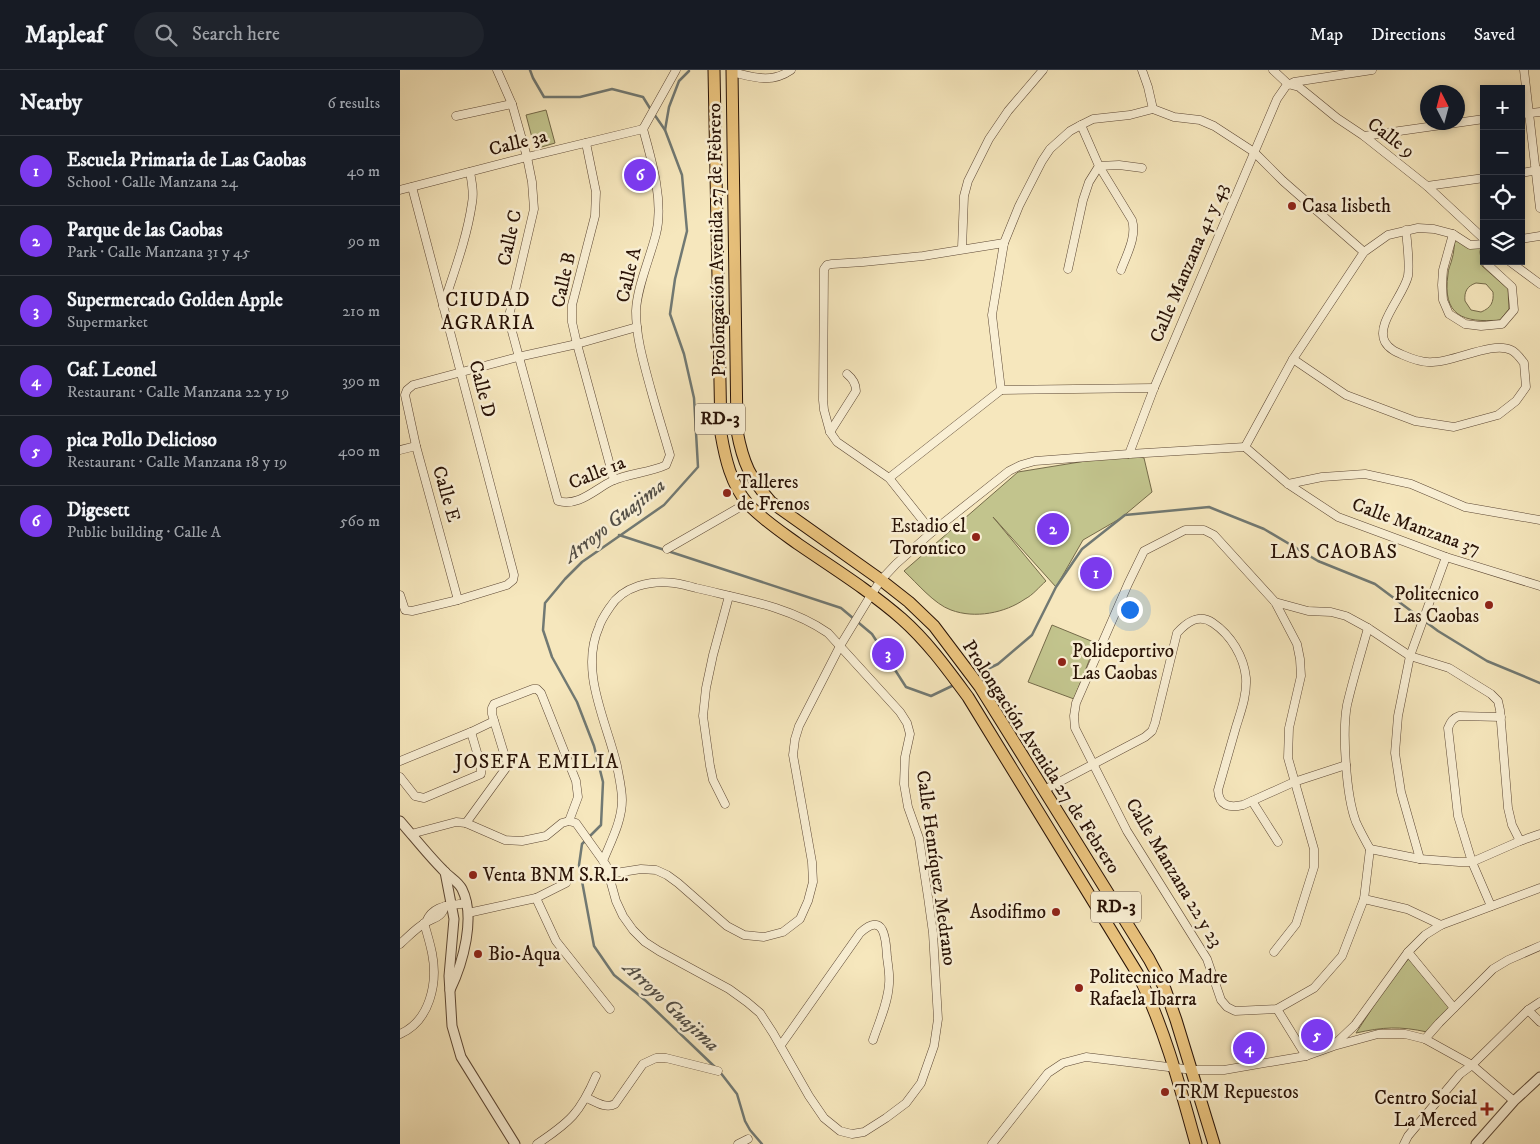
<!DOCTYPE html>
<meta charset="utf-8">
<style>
body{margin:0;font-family:"IM FELL DW Pica",serif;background:#20242c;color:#f1f3f6}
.controls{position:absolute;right:15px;top:15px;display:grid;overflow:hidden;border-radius:0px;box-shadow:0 2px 8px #0003}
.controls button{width:45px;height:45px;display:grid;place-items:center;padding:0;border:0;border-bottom:1px solid #363941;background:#171b24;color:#f1f3f6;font:25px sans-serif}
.compass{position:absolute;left:1020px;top:15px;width:45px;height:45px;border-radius:50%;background:#171b24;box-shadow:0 2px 8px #0003;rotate:354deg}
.you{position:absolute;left:729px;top:539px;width:18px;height:18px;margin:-12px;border:4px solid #fff;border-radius:50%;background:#1a73e8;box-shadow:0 0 0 8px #1a73e833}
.badge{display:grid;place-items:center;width:32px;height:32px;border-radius:50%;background:#7c3aed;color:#fff;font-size:16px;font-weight:700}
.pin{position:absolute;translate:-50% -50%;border:2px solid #fff;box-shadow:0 1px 5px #0006}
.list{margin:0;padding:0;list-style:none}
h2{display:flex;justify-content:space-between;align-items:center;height:65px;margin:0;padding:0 20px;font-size:21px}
h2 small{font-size:16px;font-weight:400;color:#9ea1a6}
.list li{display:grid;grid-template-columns:32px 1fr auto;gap:15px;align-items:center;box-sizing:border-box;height:70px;padding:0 20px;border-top:1px solid #363941}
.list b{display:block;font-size:19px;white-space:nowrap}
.list p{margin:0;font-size:16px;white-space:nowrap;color:#9ea1a6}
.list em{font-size:16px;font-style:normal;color:#9ea1a6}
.icon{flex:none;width:28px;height:28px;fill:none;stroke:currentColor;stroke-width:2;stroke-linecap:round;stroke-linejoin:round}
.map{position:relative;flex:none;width:1140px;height:1074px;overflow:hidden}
header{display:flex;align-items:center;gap:30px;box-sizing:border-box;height:70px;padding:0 25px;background:#171b24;border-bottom:1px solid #363941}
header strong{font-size:24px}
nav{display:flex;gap:28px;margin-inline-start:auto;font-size:18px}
.search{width:350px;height:45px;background:#20242c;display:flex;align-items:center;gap:12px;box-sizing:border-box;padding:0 18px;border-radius:28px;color:#9ea1a6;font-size:19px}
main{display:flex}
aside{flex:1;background:#171b24}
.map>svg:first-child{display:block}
.green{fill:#c2c48d;stroke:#756b4a;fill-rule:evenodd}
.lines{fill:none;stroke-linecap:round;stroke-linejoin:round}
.stream{stroke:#717973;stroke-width:2.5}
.minor-casing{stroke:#5c4734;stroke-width:9}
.tertiary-casing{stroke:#5c4734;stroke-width:11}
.primary-casing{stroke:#281206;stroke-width:13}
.minor{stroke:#f9efd4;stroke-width:8}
.tertiary{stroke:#f9efd4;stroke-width:9}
.primary{stroke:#ebc47e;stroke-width:11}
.poi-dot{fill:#8f2418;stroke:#f9efd4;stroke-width:2}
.labels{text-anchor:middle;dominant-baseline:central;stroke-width:5;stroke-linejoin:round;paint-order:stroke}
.shield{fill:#f9efd4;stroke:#675444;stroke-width:1}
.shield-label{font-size:18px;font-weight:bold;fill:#281206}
.street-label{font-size:19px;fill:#281206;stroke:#f9efd4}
.poi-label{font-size:19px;fill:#281206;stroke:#f9efd4;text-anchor:start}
.neighbourhood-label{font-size:20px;letter-spacing:1px;fill:#281206;stroke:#f9efd4}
.water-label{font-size:20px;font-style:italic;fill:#524e46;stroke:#f9efd4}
</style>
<header>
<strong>Mapleaf</strong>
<div class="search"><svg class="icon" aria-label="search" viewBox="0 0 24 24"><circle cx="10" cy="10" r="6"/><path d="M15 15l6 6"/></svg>Search here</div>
<nav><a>Map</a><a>Directions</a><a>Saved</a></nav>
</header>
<main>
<aside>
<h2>Nearby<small>6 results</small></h2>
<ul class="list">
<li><span class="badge">1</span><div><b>Escuela Primaria de Las Caobas</b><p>School · Calle Manzana 24</p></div><em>40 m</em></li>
<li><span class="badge">2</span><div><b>Parque de las Caobas</b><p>Park · Calle Manzana 31 y 45</p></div><em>90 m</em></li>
<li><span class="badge">3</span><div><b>Supermercado Golden Apple</b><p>Supermarket</p></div><em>210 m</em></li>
<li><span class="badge">4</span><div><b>Caf. Leonel</b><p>Restaurant · Calle Manzana 22 y 19</p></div><em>390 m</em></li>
<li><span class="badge">5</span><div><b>pica Pollo Delicioso</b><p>Restaurant · Calle Manzana 18 y 19</p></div><em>400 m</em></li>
<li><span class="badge">6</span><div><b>Digesett</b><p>Public building · Calle A</p></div><em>560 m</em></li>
</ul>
</aside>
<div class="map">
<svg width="1140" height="1074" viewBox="0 0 1140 1074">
<rect width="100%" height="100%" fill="#f6e7bd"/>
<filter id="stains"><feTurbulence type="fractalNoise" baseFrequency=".004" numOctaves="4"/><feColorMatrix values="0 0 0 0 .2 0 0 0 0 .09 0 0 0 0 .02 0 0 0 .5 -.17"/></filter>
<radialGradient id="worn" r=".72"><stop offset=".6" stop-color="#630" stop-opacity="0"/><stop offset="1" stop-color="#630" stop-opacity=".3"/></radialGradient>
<g class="green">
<path d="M146,40L155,73L135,79L126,45Z"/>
<path d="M1055,170L1081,177L1080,182L1082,196L1108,219L1109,239L1100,250C1063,253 1042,246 1048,204C1048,199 1051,194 1052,189C1054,183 1054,176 1055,170ZM1076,213L1086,214L1093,222C1094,232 1091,238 1081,242L1071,240L1065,231C1064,222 1067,216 1076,213Z"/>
<path d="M729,384L744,388L752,422L721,448L683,470L656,517L593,447L646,511C639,517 633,525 625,529C605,543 575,549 551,540C534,534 517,513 504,501L618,402Z"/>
<path d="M652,555L696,573L674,629L628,612Z"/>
<path d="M1009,888L1051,939L1027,962C1000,956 983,957 956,963L986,917Z"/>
</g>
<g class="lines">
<g class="stream">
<path d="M130,0L133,8L144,27H180L212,19L243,27L251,40"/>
<path d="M254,44L265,60L282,105L287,161L275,209L270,244L284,284L294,328L298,397L264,435L182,492L165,509L145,533L143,560L152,587L177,632L194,676L203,712L201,755L182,774L179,795L194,876L214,905L246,931L316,998"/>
<path d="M265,60L269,37L279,11L289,1"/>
<path d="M219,465L441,538L472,564L506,617L531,626L554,615"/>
<path d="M575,605L598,594L632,565L656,517L682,479L725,445L809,437L864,459L918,491L975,514L1038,561L1087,591L1140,613"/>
<path d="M320,1002L337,1024L345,1051L350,1060L362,1074"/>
</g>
<g class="minor-casing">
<g id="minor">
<path d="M97,0L112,34L127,87L132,112L134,139L109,246L110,254L158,431C179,437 195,419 212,411C229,403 249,403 266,395L270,385C264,364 257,342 251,320C244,294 236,268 236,241C237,217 250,188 256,164C264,132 252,91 243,59"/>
<path d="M742,0L748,17L753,39"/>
<path d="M873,0L888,14L899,17L937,48L964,66L1027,116L1084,169"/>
<path d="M1124,0L1140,138"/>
<path d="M332,2C353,7 371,14 391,0"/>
<path d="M753,39L774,47L800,50L814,56L854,82L883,111L964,182"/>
<path d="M1121,44L1140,42"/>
<path d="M56,46L112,34"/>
<path d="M243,59L276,0"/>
<path d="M964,66L1084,49"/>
<path d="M186,73L196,122L195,146L172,235V252L177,274L214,410"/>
<path d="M1121,103L1138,100"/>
<path d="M1027,116L1084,108"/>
<path d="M0,120L127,87L243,59"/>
<path d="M1053,164L1043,200L1042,215L1043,230L1049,244L1065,254L1081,256L1102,254L1114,240L1112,217L1087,194L1086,191"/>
<path d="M1121,169L1140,166"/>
<path d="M562,178L564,126L568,111L589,69L608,41L643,0"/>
<path d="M1109,191L1140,214"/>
<path d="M668,199L683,130L689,112L699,96L681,55"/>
<path d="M721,200C727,184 737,166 732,150L699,96L719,95L742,98"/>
<path d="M43,236C54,202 67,168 72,133C74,123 72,113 70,102"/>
<path d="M893,289L946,325L1015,351L1054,357L1098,345L1116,331L1126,317L1124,293C1121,289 1116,282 1111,280C1093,271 1054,292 1033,292C1023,293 1012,289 1003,285C996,282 989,279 985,272C975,254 1004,225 1008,206C1010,193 1007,173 1006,160"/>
<path d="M601,320L592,245L604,173L619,136L642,91L650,79L670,61L681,55L693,49L730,45L753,39"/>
<path d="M601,320L754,318"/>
<path d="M430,362L456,321C456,313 452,308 447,304"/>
<path d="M845,377L893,289L964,182L988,165L1018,158L1034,159L1053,164L1070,175L1084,174"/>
<path d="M845,377L888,414L938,447L1046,487L1140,516"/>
<path d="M0,380L16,376"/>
<path d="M729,384L754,318L877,29L886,16L894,12L972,0"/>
<path d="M489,408L601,320"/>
<path d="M888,414L922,407L965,404L1011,414L1065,437L1140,450"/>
<path d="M532,462L489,408L437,372L430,362L424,340L423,330L424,199L427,195L432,194L463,192L523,186L604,173"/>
<path d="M267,479L347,433"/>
<path d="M0,525L5,540L12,541L58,530L107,515L113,510L114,505L12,117"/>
<path d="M58,530L16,376L5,325L7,320L13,315L118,287L177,274L237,257"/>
<path d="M875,532L908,541L931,542L946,546L968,558L1010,586L1049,598L1091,624L1098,631L1100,640L1108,738L1112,755L1120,771"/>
<path d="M968,558C961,583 953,609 947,635C942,662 946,726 956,752C960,761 965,770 970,779"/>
<path d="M0,691L71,662L94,651"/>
<path d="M0,707L15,726L24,728L81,704V696L71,662"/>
<path d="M644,720L745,667L752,661L755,653L777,563C787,552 799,543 813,553C831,565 844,587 846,608C847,625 841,641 836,657C830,678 824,699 818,720C819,736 829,738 843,735L894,712L946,695"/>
<path d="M852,731L878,772"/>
<path d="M325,734L313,710L310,696L303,646L306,618L313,585L329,526"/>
<path d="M66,753L106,698L107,693L92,644V638L94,634L133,619H137L141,623L176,711L178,727L169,751"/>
<path d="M11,764L56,752L66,753L105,770L122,771L146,766L162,753L169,751L176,753L206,795L216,831L223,846L233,860L245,872L259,881L329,919L347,932L360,943L373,963L409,1026L424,1048L440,1061L452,1064L464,1062L486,1048L506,1033L521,1013L534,976L538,949L533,863L528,827L519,768L508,737L504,714L505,687L510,664L507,653L500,642L428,563C389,536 341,529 296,518C289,516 281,514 274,513C251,510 223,516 210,537C206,543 201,550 199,557C179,602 207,652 217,696C219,707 222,719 222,730C222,751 211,771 203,791"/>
<path d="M970,779L1020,789L1059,792H1072L1120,771L1140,764"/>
<path d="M1020,789L1001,722L995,683L998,646L1010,586L1046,487"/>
<path d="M209,804L241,799L256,800L267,805L278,813L327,856L344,865L364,867L383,862L400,849L408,831L413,812L412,792L393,685L395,669L399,656L440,576L471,525L481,510L496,494L532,462L609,401L621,395L635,391L729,384L845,377"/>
<path d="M136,828L166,813"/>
<path d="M964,829L1007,839L1041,855"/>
<path d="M1091,836L1072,792L1058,746L1048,658C1051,651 1053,648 1059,646L1101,647"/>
<path d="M68,843L136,828L156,871L210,939"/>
<path d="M26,852C33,834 50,836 67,833"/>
<path d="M0,874C8,867 16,858 25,853C33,848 42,848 45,836"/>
<path d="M874,882L896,854L914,797V779L888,688L889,658L901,606L900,589L897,574L875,532L814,465L804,460H785L744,481L728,514L676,633L674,646L675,658L727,761L807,889L821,930L827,937L835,941L877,939L914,918L942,886L964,829L970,779"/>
<path d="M1008,882L1054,938"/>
<path d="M877,939L906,986"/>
<path d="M1128,940L1140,952"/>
<path d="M0,964C30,951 38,913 32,883C30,873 27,863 24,853"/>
<path d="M1025,969L1039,953L1093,899L1108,890L1140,876"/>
<path d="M935,974L955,955L1008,882L1025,865L1041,855L1140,818"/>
<path d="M381,975L460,863C484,841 486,868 487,887C488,895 490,905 489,914C488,933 479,952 473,970"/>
<path d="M187,1028C196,1032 206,1039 215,1034L243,994L256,988H266L318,1001"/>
<path d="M137,1074C170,1052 180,1043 196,1006"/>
<path d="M338,1074L348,1069"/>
<path d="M592,1074L648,1003L663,993L686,987L793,1000H824L906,986L934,976L978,964H1005L1025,969L1072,995L1114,1031"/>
<path d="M1004,1074L1008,1066L1060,1004L1072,995L1128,940L1140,932"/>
</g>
</g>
<g class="tertiary-casing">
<g id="tertiary">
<path d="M0,751C14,767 28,785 43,800C49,807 58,811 62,819C76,847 63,893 50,920"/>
<path d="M45,802L54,849L49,906L52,956L61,987L115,1074"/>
<path d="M1076,1074L1114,1031L1140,1007"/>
</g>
</g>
<g class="primary-casing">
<g id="primary">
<path d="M314,0L321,364C325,387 331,415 348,434C362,449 380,461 398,474C433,498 470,521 502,549C528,572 548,600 568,627L739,906C765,960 780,1017 796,1074"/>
<path d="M332,0L337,361C343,393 350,408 371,432L481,510L509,532L534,556L580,617L749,889L765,919L776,950L814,1074"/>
</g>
</g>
<use href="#minor" class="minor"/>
<use href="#tertiary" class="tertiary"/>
<use href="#primary" class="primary"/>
</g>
<g class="poi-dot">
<circle cx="892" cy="136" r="5"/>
<circle cx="327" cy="423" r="5"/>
<circle cx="576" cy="467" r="5"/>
<circle cx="1089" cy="535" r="5"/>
<circle cx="662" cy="592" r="5"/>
<circle cx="73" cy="805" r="5"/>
<circle cx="656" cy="842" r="5"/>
<circle cx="78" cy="884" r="5"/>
<circle cx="679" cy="918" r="5"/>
<circle cx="765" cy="1022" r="5"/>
<path d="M1084.5 1031.5h5v5h5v5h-5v5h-5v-5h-5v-5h5z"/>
</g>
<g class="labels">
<g class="shield">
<rect x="295" y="333.5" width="50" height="31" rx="4"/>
<rect x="691" y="821.5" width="50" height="31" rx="4"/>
</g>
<g class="shield-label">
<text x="320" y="349">RD-3</text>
<text x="716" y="837">RD-3</text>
</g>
<g class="street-label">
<text transform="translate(991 68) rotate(37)">Calle 9</text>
<text transform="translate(118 73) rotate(-14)">Calle 3a</text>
<text transform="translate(110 168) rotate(-78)">Calle C</text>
<text transform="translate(317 170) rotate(-91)">Prolongación Avenida 27 de Febrero</text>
<text transform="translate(789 193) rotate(-67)">Calle Manzana 41 y 43</text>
<text transform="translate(229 205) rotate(-77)">Calle A</text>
<text transform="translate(164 210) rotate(-78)">Calle B</text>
<text transform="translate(82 319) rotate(75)">Calle D</text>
<text transform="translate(197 403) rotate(-22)">Calle 1a</text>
<text transform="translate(46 424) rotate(74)">Calle E</text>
<text transform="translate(1016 457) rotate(20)">Calle Manzana 37</text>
<text transform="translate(641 687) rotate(57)">Prolongación Avenida 27 de Febrero</text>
<text transform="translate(536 798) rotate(82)">Calle Henríquez Medrano</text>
<text transform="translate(774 803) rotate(59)">Calle Manzana 22 y 23</text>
</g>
<g class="poi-label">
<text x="902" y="136">Casa lisbeth</text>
<text x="337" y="412">Talleres<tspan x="337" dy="22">de Frenos</tspan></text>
<text x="566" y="456" text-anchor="end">Estadio el<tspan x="566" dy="22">Torontico</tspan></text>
<text x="1079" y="524" text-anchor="end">Politecnico<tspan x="1079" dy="22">Las Caobas</tspan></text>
<text x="672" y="581">Polideportivo<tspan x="672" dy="22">Las Caobas</tspan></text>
<text x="83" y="805">Venta BNM S.R.L.</text>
<text x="646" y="842" text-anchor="end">Asodifimo</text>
<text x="88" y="884">Bio-Aqua</text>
<text x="689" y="907">Politecnico Madre<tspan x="689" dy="22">Rafaela Ibarra</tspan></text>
<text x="775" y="1022">TRM Repuestos</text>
<text x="1077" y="1028" text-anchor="end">Centro Social<tspan x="1077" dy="22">La Merced</tspan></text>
</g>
<g class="neighbourhood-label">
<text x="88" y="230">CIUDAD<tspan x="88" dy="23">AGRARIA</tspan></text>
<text x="934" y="482">LAS CAOBAS</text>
<text x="137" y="692">JOSEFA EMILIA</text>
</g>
<g class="water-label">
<text transform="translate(215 451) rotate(-38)">Arroyo Guajima</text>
<text transform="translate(271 937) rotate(43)">Arroyo Guajima</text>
</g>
</g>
<rect width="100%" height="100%" filter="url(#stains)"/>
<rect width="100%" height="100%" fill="url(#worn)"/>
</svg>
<div class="controls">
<button>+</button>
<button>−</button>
<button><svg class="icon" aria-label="locate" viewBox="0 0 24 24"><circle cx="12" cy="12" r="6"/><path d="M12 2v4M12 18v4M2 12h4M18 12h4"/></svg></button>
<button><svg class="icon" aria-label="layers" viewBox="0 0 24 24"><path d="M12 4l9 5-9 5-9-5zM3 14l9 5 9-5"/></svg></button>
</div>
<svg class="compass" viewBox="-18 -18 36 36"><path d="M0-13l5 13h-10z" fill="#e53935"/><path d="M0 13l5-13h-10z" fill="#9ea1a6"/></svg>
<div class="you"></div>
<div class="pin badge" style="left:696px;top:503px">1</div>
<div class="pin badge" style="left:653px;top:459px">2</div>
<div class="pin badge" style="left:488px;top:584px">3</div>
<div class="pin badge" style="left:849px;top:978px">4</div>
<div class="pin badge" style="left:917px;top:965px">5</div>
<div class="pin badge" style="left:240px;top:105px">6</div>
</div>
</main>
